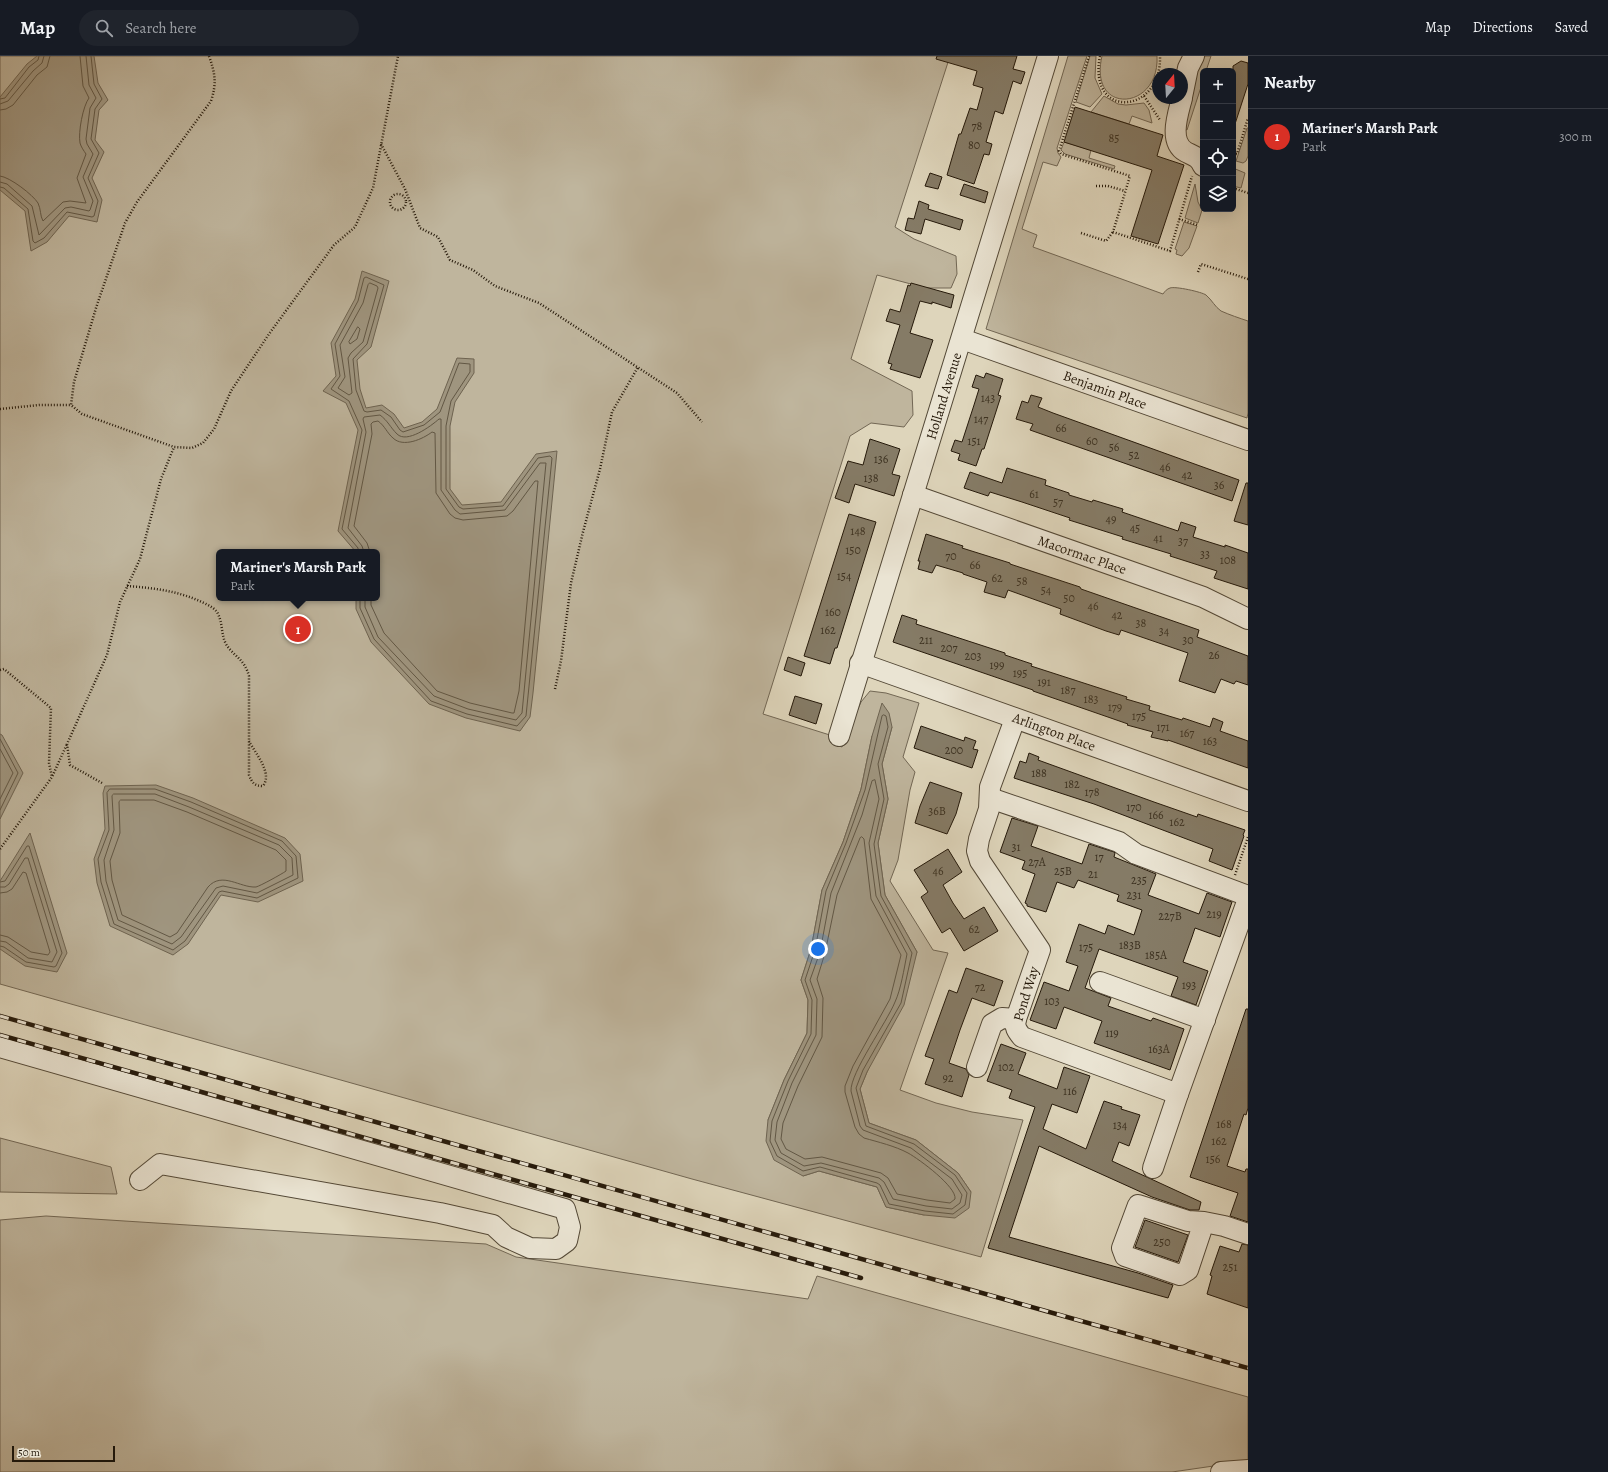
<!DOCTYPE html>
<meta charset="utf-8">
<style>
body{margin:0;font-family:Alegreya,serif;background:#20242c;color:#f1f3f6}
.controls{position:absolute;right:12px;top:12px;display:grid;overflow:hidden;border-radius:6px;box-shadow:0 4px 16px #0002}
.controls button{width:36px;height:36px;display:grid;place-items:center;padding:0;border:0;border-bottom:1px solid #363941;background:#171b24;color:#f1f3f6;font:20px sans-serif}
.compass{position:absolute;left:1152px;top:12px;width:36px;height:36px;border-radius:50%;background:#171b24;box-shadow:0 4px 16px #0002;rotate:18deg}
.scale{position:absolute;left:12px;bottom:10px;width:103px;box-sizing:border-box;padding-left:4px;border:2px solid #25190a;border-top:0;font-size:11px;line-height:14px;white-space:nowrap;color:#25190a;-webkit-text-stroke:3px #eae4d3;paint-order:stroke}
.you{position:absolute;left:818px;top:893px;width:14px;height:14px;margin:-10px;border:3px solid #fff;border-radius:50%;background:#1a73e8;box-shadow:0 0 0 6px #1a73e833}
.badge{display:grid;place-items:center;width:26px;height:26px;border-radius:50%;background:#d93025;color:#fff;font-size:13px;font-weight:700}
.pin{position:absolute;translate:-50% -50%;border:2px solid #fff;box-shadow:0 1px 4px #0006}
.popup{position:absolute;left:216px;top:493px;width:164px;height:52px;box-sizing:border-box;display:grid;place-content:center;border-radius:6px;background:#171b24;filter:drop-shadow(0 1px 3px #0005);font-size:13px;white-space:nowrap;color:#9ea1a6}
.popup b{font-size:15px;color:#f1f3f6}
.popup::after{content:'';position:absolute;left:50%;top:100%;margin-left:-8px;border:8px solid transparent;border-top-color:#171b24}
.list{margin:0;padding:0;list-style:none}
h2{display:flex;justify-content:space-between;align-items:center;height:52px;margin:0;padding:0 16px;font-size:17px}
h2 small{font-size:13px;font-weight:400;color:#9ea1a6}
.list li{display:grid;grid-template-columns:26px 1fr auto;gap:12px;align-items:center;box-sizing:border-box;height:56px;padding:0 16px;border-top:1px solid #363941}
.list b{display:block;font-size:15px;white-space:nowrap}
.list p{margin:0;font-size:13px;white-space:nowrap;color:#9ea1a6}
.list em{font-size:13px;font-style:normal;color:#9ea1a6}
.icon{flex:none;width:22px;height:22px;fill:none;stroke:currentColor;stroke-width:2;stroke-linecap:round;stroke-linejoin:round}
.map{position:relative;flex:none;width:1248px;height:1416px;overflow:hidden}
header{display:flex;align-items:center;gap:24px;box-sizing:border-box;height:56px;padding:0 20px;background:#171b24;border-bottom:1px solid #363941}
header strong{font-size:19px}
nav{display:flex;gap:22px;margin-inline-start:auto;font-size:14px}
.search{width:280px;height:36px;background:#20242c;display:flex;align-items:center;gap:10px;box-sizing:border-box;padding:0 14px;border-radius:22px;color:#9ea1a6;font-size:15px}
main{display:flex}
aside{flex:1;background:#171b24}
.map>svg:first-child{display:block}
.green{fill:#bfb59d;stroke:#726754;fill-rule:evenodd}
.water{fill:#9f957f;stroke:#6e6350}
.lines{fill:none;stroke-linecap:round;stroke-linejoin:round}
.shore{stroke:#625744;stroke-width:1}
.building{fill:#857b66;stroke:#25190a}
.minor-casing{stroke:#534836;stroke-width:22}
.path{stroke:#25190a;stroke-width:2.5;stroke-dasharray:1 2;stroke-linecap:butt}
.minor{stroke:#eae4d3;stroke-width:20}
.rail-casing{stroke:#25190a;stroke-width:4.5}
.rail{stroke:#eae4d3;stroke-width:3;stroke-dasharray:9;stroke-linecap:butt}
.labels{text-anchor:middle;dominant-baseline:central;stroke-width:3;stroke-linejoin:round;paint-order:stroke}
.number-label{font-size:12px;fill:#3d3221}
.street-label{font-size:14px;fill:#25190a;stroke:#eae4d3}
</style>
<header>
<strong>Map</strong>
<div class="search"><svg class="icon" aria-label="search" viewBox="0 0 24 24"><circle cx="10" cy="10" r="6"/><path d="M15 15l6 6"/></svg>Search here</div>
<nav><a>Map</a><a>Directions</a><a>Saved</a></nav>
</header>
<main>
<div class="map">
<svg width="1248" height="1416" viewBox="0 0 1248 1416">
<rect width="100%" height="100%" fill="#ded5bb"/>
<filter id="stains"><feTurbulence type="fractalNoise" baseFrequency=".005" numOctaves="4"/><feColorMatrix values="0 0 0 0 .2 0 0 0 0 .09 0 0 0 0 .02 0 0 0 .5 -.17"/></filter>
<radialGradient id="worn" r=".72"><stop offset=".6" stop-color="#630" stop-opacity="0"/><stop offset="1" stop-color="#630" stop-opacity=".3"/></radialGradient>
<g class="green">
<path d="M0,0H950L895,171L914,183L956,200L957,218L951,232H926L877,219L851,303L912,335L913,359L904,371L871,367L850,380L763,658L833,680L830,686L842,691L861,646L870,635L886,637L919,647L903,701L915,716L910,734L898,804L890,825L933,894L948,897L900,1034L936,1047L972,1056L1023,1064L981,1201L692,1123L0,928ZM219,496H377V542H219ZM892,671L882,708L888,743L878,787L885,839L917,896L860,1033L869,1067L916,1084L958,1117L971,1136L924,1159L886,1151L877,1131L819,1115L803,1120L768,1064L784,1024L807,977L808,944L801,924L811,893L822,834L843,786L861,733L872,680Z"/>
<path d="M1068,0H1087L1057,92L1058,97L1061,101L1057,110L1043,106L1022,173L1037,179L1033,191L1163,238C1165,235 1167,233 1170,232C1175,230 1202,236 1206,239C1212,244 1215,251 1221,255C1230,259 1239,262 1248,265V357L1247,362L986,273Z"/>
<path d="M1090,0H1096L1095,22L1102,38L1090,51L1076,46Z"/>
<path d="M1102,0H1157C1160,55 1088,60 1102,0Z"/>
<path d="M1205,0H1211L1206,15H1203V25L1187,74L1185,73L1196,15Z"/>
<path d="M1104,40L1118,48L1126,49L1144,47L1149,54L1152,67L1132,60L1129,68L1091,56Z"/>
<path d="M1247,72H1248V100L1246,105L1243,107L1236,105Z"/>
<path d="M1064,86L1091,94L1089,102L1115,110L1114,113L1065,98L1061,94Z"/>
<path d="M1233,112L1245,117L1241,132L1233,130Z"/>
<path d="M1195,128L1198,146L1202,154L1198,167L1185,162Z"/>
<path d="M1184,166L1197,170L1189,192L1182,200L1176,198L1177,194L1175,193Z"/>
<path d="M0,1082L111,1111L117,1138L0,1136Z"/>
<path d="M46,1160L486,1188L516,1201L808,1243L817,1220L1248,1341V1405L1172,1416H0V1164Z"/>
</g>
<g class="water">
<path d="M37,0H94L98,27L108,44L99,54L95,84L104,96L92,122L102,144L97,166L69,160L47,186L31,195L25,155L0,134V41L27,8Z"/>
<path d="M362,215L389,225L371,291L357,304L360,333L366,352L382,349L394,358L404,372L422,366L437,353L457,302L474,303V317L455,346L450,370V433L462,449L501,446L536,398L557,395L533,637L530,661L520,675L466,662L429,648L371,586L356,553V542H377V496H356L338,475L358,374L346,347L323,335L336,320L331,287L355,243Z"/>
<path d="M882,647L889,657L892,671L882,708L888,743L878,787L885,839L917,896L904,949L867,1016L860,1033L869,1067L916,1084L958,1117L971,1136L969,1152L955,1162L924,1159L886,1151L877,1131L819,1115L803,1120L774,1104L766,1085L768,1064L784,1024L807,977L808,944L801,924L811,893L822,834L843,786L861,733L872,680Z"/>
<path d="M0,678L2,679L23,717L0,763Z"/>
<path d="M156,729L193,742L285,782L300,798L303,825L258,846L221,839L188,888L173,899L110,870L97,827L94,803L105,773L103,737L105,730Z"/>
<path d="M30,777L67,897L57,916L25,910L0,893V825Z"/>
</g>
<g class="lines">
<g class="shore">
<path d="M0,43L5,42L29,11L38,4L39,0"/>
<path d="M0,48L8,45L33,15L42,7L44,0"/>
<path d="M0,54L6,53L13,49L37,19L47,11L50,0"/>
<path d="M0,120C10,121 33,139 38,147C41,153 40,160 43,165L63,146L70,145L86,147L77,122L86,98C84,95 81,91 80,87C78,76 83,50 89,42L83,30L80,0"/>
<path d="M0,126L7,128L32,150L39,179L65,152L71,151L89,155L90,154L93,145L83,121L93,98L87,88L86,83L90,52L96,42L89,29L86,0"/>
<path d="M0,131L4,132L28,153L33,185L35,187L44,182L67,156L92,161L94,160L98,145L88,122L99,97L91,83L95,53L102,43L94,28L91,0"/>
<path d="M370,227L377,230L378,232L363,286L351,297L348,302L352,337L349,339L338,332L345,321L340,289L363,247L368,229Z"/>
<path d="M358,271L360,273L357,283L350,288L349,286Z"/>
<path d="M358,496V492L342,473L362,374L349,345L331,333L340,320L335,288L358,245L364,222L366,221L384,229L367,288L353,303L356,334L364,355L367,356L381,354L391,361L400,374L403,376L424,369L440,356L459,307L470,308V316L451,345L446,370V433L459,451L463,453L503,450L538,402L550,400L552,402L526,660L517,670L467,658L431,645L374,583L360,552V542"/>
<path d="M364,496L362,490L348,472L366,376L363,363L364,361L380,359C388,365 390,371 397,378C407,388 431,370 439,363H441V434L455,454L460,458L505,454L540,407H546L524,636L522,657L516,664L468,653L434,640L378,581L365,551V542"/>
<path d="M370,496L367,487L354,470L372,378L371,368L373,366L378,365C385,370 387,377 393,382C403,392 423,383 432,376L435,377L436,437L450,458L455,462L463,464L507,460L513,455L535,425H538L519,635L514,657H512L470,647L437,635L384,577L371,549V542"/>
<path d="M884,659L886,660L888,671L878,708L884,743L874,788L881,840L912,897L901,947L863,1014L856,1032L866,1070L914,1088L955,1119L967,1137L965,1149L953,1158L925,1155L889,1148L880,1129L877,1127L820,1111L803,1115L777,1100L770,1085L772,1065L788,1025L811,978L812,944L805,924L815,894L826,835L846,787L865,734L882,660Z"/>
<path d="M0,683L18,717L0,754"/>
<path d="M0,693L13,717L0,743"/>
<path d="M875,724L879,743L869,787L876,840L907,898C904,913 901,933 895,946C887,966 850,1017 851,1035L860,1070L863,1074L911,1092L952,1123L962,1139L960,1147L952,1153L926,1150L893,1143L884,1126L879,1122L821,1107L804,1110L781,1097L775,1084L777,1066L792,1027L816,979L817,943L810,924L820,896L831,837L862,759L872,725Z"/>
<path d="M110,733H155L191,746L282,785L296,800L298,822L257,842L222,835L219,836L185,885L173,894L114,868L101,826L98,803L109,774L107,737Z"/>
<path d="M114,738H155L189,751L279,789L292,802L293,819L257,837L223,830L216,832L181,881L172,888L118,864L106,825L104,804L114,774L112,740Z"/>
<path d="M121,744H154L187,756L276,794L286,804V815C282,818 260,830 256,831C240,832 222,815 208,831L177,877L170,881L122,859L112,824L110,805L120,777L119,746Z"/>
<path d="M862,781L864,783L871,843L901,899L890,943L853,1010L845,1030V1036L855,1071L859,1078L864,1082C878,1086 895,1090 908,1097C919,1103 957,1131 955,1143L950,1147L927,1144L897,1138L888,1122L881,1117L822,1101L805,1103L786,1093L781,1083L783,1067L798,1030L822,981L823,942L817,923L825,897L837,839L860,782Z"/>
<path d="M0,826L5,825L27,790H29L62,897L56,910L54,911L26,906L4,891L0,890"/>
<path d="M0,831H5L9,828L25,802H28L57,896L52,906L28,902L6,886L0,885"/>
<path d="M0,837L7,836L12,833L23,816L26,817L50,896L48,899L31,896L8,881L0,879"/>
</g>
</g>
<g class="building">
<path d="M937,0H1017L1013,13L1025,16L1021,28L1013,25L1003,58L995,55L986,86L992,88L989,99L984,98L974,128L947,119L959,78H961L970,52L977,54L983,32L973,29L977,15L936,3Z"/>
<path d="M1241,5L1248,7V28L1235,68L1233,67V10Z"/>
<path d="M1075,51L1163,79L1157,100L1184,109L1158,188L1131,180L1152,114L1064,86Z"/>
<path d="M930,117L942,121L938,133L925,130Z"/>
<path d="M964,128L988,136L985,147L960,139Z"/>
<path d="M919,145L929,149L928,153L963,164L960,174L925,163L921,178L905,174L908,162L914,163Z"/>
<path d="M911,227L954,239L951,252L932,246V248L920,245L910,277L933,284L920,322L890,313L892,308L888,307L900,269L886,265L890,253L900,256L908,229L910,230Z"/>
<path d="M986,317L1003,323L998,339L1001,340L984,393H982L976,410L958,404L960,398L951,395L955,384L962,386L974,349L979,333L972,331L976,319L984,322Z"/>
<path d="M1031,339L1042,342L1038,351L1053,357L1239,424L1232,445L1030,374L1033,368L1016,363L1022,345L1028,347Z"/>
<path d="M870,383L900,393L892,418L900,420L894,440L855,428L849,447L835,442L848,405L863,409Z"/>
<path d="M1007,412L1046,424L1045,429L1069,437V439L1092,446L1093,444L1123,453L1122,456L1178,475L1181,466L1196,471L1193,481L1225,491V489L1248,497V533L1214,522L1217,515L1170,500L1171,498L1122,483L1123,481L1069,464L1070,462L1022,446L990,436L988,440L964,432L970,416L1002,427Z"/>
<path d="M1246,427H1248V469L1234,465Z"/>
<path d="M849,458L876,466L837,592H835L830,608L804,600Z"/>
<path d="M926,478L963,490L962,492L1010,507V508L1080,531L1081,533L1199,574L1197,581L1248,600V629L1236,625L1234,628L1221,623L1215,637L1179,625L1188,597L1121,574L1119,579L1106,575L1060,558L1061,553L1008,534L1005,542L984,536L987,526L963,518V517L936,509L932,517L918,513L920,505H918Z"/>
<path d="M902,559L917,564L916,568L1005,597V599L1032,608L1031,610L1127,641L1126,643L1150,650L1149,654L1182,664L1183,662L1210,671L1213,662L1223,666L1220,675L1248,685V712L1168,684V685L1151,681L1153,676L1127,669L1128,668L1033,635V634L893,586Z"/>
<path d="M788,601L805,607L801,620L784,614Z"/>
<path d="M795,640L822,648L816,668L789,659Z"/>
<path d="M921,670L964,685L965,681L976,685L973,693L978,694L972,712L914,692Z"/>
<path d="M1029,697L1039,701L1038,704L1154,746L1197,761L1198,758L1245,774L1243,779L1244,780L1232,814L1209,805L1213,793L1094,748L1014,722L1020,705L1026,707Z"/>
<path d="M930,726L962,737L956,758L947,778L915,767L920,750Z"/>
<path d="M1012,762L1038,770L1031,790L1082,808L1089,788L1114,796L1115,797L1114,801L1156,818L1148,839L1199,858L1207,837L1232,846L1220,881L1195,872L1192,881L1183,906L1208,915L1196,949L1171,940L1178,921L1099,893L1085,932L1111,942L1108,950L1151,965L1153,962L1184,973L1170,1014L1094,987L1102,965L1064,951L1056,973L1030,964L1044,926L1069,935L1078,910L1066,906L1079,868L1105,878L1108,869L1134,879L1142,854L1117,845L1119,839L1078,824L1074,832L1057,826L1046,856L1027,850V848L1025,847L1035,818L1022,813L1025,805L1000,796Z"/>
<path d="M948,793L962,816L943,829L953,847L964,863L984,851L998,875L964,895L950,872L942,877L921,841L928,836L914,814Z"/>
<path d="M966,912L1003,925L994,950L972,942L960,974L949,1007L966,1013L969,1019L962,1041L925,1028L934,1003L925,1000L949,934L957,937Z"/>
<path d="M1246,953H1248V1052L1246,1059L1244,1058L1227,1110L1245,1116L1246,1113H1248V1166L1230,1160L1238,1137L1190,1121Z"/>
<path d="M1001,988L1026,997L1018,1018L1057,1033L1064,1011L1090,1020L1077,1057L1052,1048L1043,1073L1086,1093L1104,1045L1122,1051L1121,1053L1140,1059L1129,1090L1119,1086L1112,1105L1201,1146L1199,1154H1190L1152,1141L1039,1090L1009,1181L1138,1217L1173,1229L1168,1242L988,1192L1035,1051L1009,1042L1012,1034L987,1025Z"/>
<path d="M1145,1164L1188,1179L1178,1206L1135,1191Z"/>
<path d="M1242,1188L1248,1189V1252L1207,1238L1212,1220L1210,1219L1220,1190L1239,1196Z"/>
</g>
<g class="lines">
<g class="minor-casing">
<g id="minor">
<path d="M1182,41L1188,12L1194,0"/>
<path d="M1182,42C1178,58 1168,86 1186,96C1194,100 1199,101 1203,110"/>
<path d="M962,283L1248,384"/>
<path d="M913,439L1203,541L1248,563"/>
<path d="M860,607L1248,745"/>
<path d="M1015,663L990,731L989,753L979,783L977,795L980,805L1040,894L1016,963C1014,971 1017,975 1022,981L1178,1038L1248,843"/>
<path d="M839,680L1048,0"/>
<path d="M990,742L1119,786L1136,798L1248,840"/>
<path d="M1100,926L1205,964"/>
<path d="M0,991L565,1153L570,1171L567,1185L556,1193L530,1192L506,1181L493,1169L440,1157L160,1108L140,1124"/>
<path d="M977,1011L992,968L1002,962L1016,963"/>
<path d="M1153,1112L1178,1038"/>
<path d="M1204,1166L1188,1214L1180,1219L1125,1200L1122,1192L1138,1149L1188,1165L1204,1166L1224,1170L1248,1178"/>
<path d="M1221,1416L1248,1414"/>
</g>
</g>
<g class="path">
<path d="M209,0C215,17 217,27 211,45L137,146L125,167L96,252L74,326L71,349L82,358L174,391L192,392L203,387L214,373L231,335L269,278L334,189L355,171L373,132L398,0"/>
<path d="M1089,0L1059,95L1061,98L1130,120L1113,176L1170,195L1192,120"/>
<path d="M1100,0C1087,64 1162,59 1160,0"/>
<path d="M1144,40L1160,64"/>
<path d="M381,88L405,133L420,172L438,181L450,204L473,214L495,230L539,247L677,337L702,366"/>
<path d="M1233,97L1237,98L1248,62"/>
<path d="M1096,130H1108L1125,135"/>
<path d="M1233,132L1248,137"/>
<circle cx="398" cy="146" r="8"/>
<path d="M1179,163L1198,169"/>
<path d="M1081,177L1106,185L1113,176"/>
<path d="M1198,216L1201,208L1248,223"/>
<path d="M0,353L39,349H71"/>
<path d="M127,530C154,532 179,535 204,547C210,550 216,553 218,558C223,568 221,579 226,588C234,601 244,602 249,620V719C252,727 255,730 263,730C273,717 255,697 249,685"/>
<path d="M0,614L4,613L51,652L49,707L52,721"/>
<path d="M555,633L561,605L571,527L583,476L600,413L612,356L638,311"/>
<path d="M102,727L70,709L67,688L107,599L120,546L140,503L161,423L174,391"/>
<path d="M0,793L52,721L67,688"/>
<path d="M1235,819L1248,781"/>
</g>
<use href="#minor" class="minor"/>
<g class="rail-casing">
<g id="rail">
<path d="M0,960L1248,1312"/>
<path d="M0,979L861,1222"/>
</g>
</g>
<use href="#rail" class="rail"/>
</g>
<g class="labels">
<g class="number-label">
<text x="977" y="70">78</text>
<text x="1114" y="82">85</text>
<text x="974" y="89">80</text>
<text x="988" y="342">143</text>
<text x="981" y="363">147</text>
<text x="1061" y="372">66</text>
<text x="974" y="385">151</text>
<text x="1092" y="385">60</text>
<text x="1114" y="391">56</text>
<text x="1134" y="399">52</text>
<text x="881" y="403">136</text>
<text x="1165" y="411">46</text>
<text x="1187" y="419">42</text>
<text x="871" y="422">138</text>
<text x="1219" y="429">36</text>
<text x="1034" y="438">61</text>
<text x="1058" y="446">57</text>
<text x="1111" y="463">49</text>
<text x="1135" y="472">45</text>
<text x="858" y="475">148</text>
<text x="1158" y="482">41</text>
<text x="1183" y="485">37</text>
<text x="853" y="494">150</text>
<text x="1205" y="498">33</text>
<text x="951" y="500">70</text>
<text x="1228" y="504">108</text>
<text x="975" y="509">66</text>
<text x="844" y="520">154</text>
<text x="997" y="522">62</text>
<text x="1022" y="525">58</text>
<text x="1046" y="534">54</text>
<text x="1069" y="542">50</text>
<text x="1093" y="550">46</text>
<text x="833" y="556">160</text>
<text x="1117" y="559">42</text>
<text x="1141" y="567">38</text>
<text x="828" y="574">162</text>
<text x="1164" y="575">34</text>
<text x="926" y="584">211</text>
<text x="1188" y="584">30</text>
<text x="949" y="592">207</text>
<text x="1214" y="599">26</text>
<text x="973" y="600">203</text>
<text x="997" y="609">199</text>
<text x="1020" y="617">195</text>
<text x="1044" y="626">191</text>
<text x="1068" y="634">187</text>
<text x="1091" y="643">183</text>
<text x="1115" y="651">179</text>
<text x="1139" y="660">175</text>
<text x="1163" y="671">171</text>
<text x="1187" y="677">167</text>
<text x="1210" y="685">163</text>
<text x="954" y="694">200</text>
<text x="1039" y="717">188</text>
<text x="1072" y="728">182</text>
<text x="1092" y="736">178</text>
<text x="1134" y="751">170</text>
<text x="937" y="755">36B</text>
<text x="1156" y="759">166</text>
<text x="1177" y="766">162</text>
<text x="1016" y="791">31</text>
<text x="1099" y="801">17</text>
<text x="1037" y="806">27A</text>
<text x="938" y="815">46</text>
<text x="1063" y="815">25B</text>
<text x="1093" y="818">21</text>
<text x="1139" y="824">235</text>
<text x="1134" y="839">231</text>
<text x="1214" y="858">219</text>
<text x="1170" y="860">227B</text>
<text x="974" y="873">62</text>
<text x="1130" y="889">183B</text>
<text x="1086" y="891">175</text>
<text x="1156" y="899">185A</text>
<text x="1189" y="929">193</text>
<text x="980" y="931">72</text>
<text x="1052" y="945">103</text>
<text x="1112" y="977">119</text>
<text x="1159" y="993">163A</text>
<text x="1006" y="1011">102</text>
<text x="948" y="1022">92</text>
<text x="1070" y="1035">116</text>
<text x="1224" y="1068">168</text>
<text x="1120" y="1069">134</text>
<text x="1219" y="1085">162</text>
<text x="1213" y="1103">156</text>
<text x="1162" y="1186">250</text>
<text x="1230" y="1211">251</text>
</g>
<g class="street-label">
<text transform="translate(1105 334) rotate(20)">Benjamin Place</text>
<text transform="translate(944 340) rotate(-73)">Holland Avenue</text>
<text transform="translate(1082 499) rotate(19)">Macormac Place</text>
<text transform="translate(1054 676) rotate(20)">Arlington Place</text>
<text transform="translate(1026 938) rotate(-73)">Pond Way</text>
</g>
</g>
<rect width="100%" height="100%" filter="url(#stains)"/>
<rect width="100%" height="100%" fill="url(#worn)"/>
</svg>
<div class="controls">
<button>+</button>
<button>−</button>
<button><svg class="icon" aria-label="locate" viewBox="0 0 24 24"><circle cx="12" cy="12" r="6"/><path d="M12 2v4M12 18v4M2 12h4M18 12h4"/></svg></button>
<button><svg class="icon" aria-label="layers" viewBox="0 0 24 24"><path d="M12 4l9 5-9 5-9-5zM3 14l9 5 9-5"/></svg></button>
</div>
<svg class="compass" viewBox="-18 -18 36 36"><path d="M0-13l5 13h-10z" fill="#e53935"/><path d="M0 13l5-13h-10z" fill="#9ea1a6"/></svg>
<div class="scale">50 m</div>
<div class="you"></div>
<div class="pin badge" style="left:298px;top:573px">1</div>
<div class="popup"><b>Mariner's Marsh Park</b>Park</div>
</div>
<aside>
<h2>Nearby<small></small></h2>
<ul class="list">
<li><span class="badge">1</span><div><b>Mariner's Marsh Park</b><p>Park</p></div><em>300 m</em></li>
</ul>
</aside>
</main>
